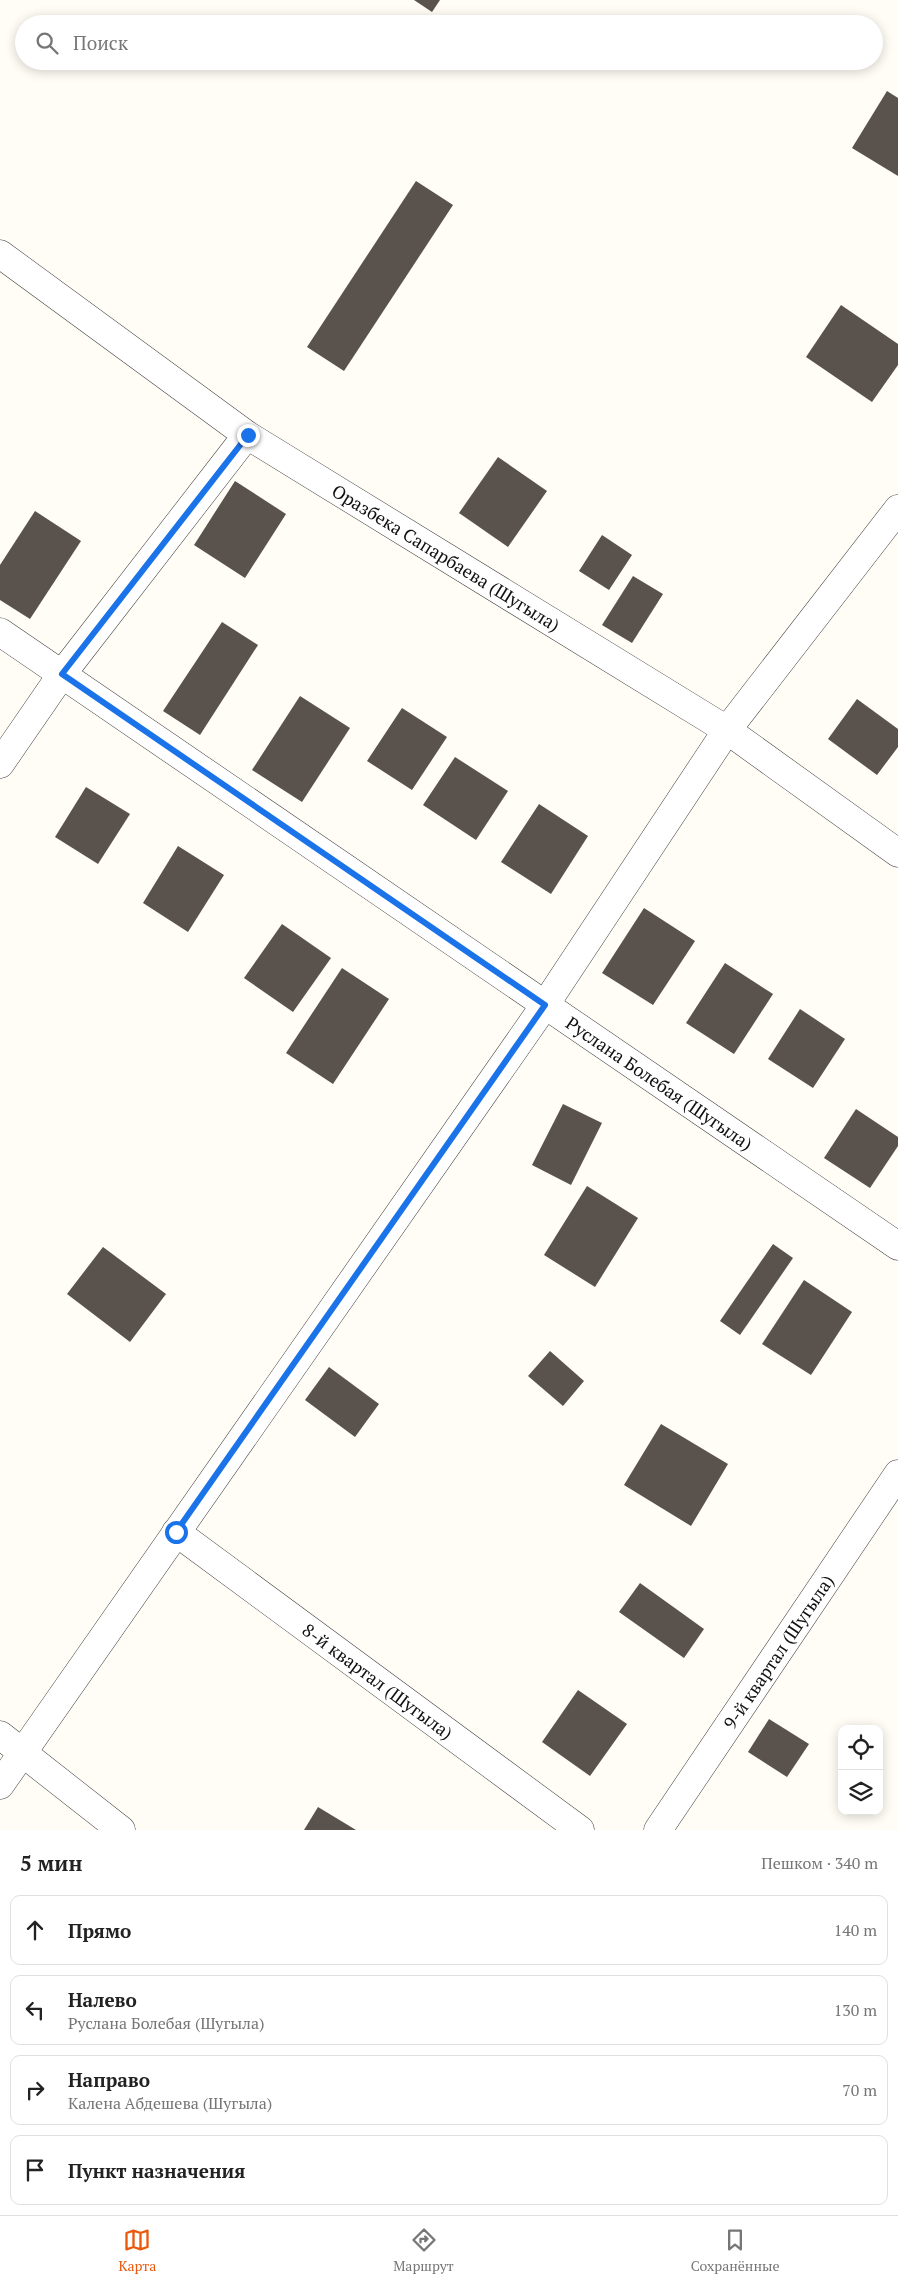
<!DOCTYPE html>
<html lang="ru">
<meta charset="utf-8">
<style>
body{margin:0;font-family:"PT Serif",serif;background:#f6f6f6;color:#222}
.controls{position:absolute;right:15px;bottom:15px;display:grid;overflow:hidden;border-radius:10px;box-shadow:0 2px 12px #0003}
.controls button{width:45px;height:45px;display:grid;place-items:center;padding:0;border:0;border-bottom:1px solid #e0e0e0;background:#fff;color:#222;font:25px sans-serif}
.stop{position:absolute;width:15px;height:15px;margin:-11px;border:4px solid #1a73e8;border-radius:50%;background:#fff}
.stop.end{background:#1a73e8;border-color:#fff;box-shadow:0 1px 5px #0008}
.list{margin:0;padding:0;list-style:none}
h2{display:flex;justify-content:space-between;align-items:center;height:65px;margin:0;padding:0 20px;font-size:21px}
h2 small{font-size:16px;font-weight:400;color:#767676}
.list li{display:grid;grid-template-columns:32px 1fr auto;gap:15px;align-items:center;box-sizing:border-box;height:70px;margin:0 10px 10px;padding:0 10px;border:1px solid #e0e0e0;border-radius:10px}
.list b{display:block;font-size:19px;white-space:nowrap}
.list p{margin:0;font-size:16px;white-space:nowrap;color:#767676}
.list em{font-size:16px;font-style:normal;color:#767676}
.icon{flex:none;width:28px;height:28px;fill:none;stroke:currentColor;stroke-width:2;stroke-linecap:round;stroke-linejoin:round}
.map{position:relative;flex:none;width:898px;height:1830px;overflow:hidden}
.search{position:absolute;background:#fff;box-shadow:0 2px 12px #0003;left:15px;right:15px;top:15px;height:55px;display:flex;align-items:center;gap:12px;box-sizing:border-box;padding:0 18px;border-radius:28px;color:#767676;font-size:19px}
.sheet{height:385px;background:#fff}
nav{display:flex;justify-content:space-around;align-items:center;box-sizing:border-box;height:70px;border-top:1px solid #e0e0e0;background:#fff;font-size:14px;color:#767676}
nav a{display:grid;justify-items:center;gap:2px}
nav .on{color:#ea580c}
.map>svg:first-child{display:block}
.building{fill:#5a524d}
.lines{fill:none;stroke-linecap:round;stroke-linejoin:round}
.minor-casing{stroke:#444;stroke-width:29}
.minor{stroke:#fff;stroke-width:28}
.route{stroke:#1a73e8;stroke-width:6}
.labels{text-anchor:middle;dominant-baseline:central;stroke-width:5;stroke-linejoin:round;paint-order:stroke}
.street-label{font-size:18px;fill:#111;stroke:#fff}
</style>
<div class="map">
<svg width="898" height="1830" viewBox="0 0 898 1830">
<rect width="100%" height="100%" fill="#fffdf5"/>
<g class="building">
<path d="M414,0H440L432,12Z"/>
<path d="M887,91L898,98V176L852,148Z"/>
<path d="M416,181L453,205L344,371L307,347Z"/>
<path d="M841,305L898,344V365L872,402L806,357Z"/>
<path d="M498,457L547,491L508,547L459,513Z"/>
<path d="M235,481L286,514L245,578L194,545Z"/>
<path d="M35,511L81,541L30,619L0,600V565Z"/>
<path d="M602,535L632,555L609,590L579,571Z"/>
<path d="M633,576L663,594L632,643L602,625Z"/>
<path d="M222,622L258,645L200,735L163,711Z"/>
<path d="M300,696L350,728L302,802L252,770Z"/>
<path d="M857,699L898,729V747L877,775L828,739Z"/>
<path d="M402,708L447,737L412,790L367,761Z"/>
<path d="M455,757L508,791L476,840L423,805Z"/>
<path d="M86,787L130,814L98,864L55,837Z"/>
<path d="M539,804L588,836L551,894L501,862Z"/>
<path d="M178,846L224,875L188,932L143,903Z"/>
<path d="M644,908L695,941L653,1005L602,973Z"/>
<path d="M282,924L331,958L293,1012L244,978Z"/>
<path d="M725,963L773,994L734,1054L686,1023Z"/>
<path d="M342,968L389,999L333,1084L286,1053Z"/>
<path d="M800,1009L845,1039L813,1088L768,1059Z"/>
<path d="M563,1104L602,1123L571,1185L532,1165Z"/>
<path d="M856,1109L898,1137V1146L870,1188L824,1158Z"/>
<path d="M587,1186L638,1218L595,1287L544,1255Z"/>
<path d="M773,1244L793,1258L740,1335L720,1321Z"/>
<path d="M103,1247L166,1294L130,1342L67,1294Z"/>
<path d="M804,1280L852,1312L811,1375L762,1344Z"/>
<path d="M550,1351L584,1381L563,1406L528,1376Z"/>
<path d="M329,1367L379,1404L355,1437L305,1400Z"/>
<path d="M661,1424L728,1464L691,1526L624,1485Z"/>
<path d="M640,1583L704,1629L684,1658L619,1612Z"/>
<path d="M578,1690L627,1724L590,1776L542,1742Z"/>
<path d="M769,1719L809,1744L787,1777L748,1752Z"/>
<path d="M318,1807L356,1830H304Z"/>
</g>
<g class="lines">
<g class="minor-casing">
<g id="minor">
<path id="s1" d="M0,254L247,435L727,730L898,853"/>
<path id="s2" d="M0,632L898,1246"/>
<path d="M0,764L62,674L247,435"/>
<path id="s3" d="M176,1532L580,1830"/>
<path d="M0,1735L121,1830"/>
<path d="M0,1785L545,1005L727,730L898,509"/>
<path id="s4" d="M658,1830L898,1474"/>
</g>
</g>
<use href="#minor" class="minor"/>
</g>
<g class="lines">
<path class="route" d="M176,1532L545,1005L62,674L248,435"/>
</g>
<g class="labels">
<g class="street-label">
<text stroke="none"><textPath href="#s1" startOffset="540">Оразбека Сапарбаева (Шугыла)</textPath></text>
<text stroke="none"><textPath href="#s2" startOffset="799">Руслана Болебая (Шугыла)</textPath></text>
<text stroke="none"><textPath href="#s4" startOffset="215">9-й квартал (Шугыла)</textPath></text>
<text stroke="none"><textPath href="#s3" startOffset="251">8-й квартал (Шугыла)</textPath></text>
</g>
</g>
</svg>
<div class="controls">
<button><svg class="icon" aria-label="locate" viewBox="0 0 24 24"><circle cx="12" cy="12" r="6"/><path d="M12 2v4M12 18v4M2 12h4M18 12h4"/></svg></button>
<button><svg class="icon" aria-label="layers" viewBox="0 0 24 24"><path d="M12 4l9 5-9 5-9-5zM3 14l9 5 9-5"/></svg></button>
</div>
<div class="stop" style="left:176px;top:1532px"></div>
<div class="stop end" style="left:248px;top:435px"></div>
<div class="search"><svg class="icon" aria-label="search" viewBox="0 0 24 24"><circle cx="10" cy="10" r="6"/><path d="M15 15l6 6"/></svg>Поиск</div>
</div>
<section class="sheet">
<h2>5 мин<small>Пешком · 340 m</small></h2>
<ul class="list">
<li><svg class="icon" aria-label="ahead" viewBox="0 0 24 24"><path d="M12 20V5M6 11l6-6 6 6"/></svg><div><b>Прямо</b></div><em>140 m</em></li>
<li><svg class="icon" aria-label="left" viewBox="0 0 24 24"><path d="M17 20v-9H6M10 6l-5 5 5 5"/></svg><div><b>Налево</b><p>Руслана Болебая (Шугыла)</p></div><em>130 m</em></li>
<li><svg class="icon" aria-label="right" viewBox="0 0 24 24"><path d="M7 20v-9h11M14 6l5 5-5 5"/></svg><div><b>Направо</b><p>Калена Абдешева (Шугыла)</p></div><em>70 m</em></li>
<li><svg class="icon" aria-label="arrive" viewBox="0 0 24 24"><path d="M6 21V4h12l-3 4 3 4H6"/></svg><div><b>Пункт назначения</b></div></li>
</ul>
</section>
<nav>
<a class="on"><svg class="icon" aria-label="map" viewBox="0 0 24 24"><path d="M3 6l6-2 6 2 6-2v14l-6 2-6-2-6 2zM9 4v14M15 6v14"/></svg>Карта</a>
<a><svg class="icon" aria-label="directions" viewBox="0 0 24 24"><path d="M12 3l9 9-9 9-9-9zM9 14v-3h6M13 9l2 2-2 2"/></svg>Маршрут</a>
<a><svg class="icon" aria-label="saved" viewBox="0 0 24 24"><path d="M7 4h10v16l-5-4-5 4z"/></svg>Сохранённые</a>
</nav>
